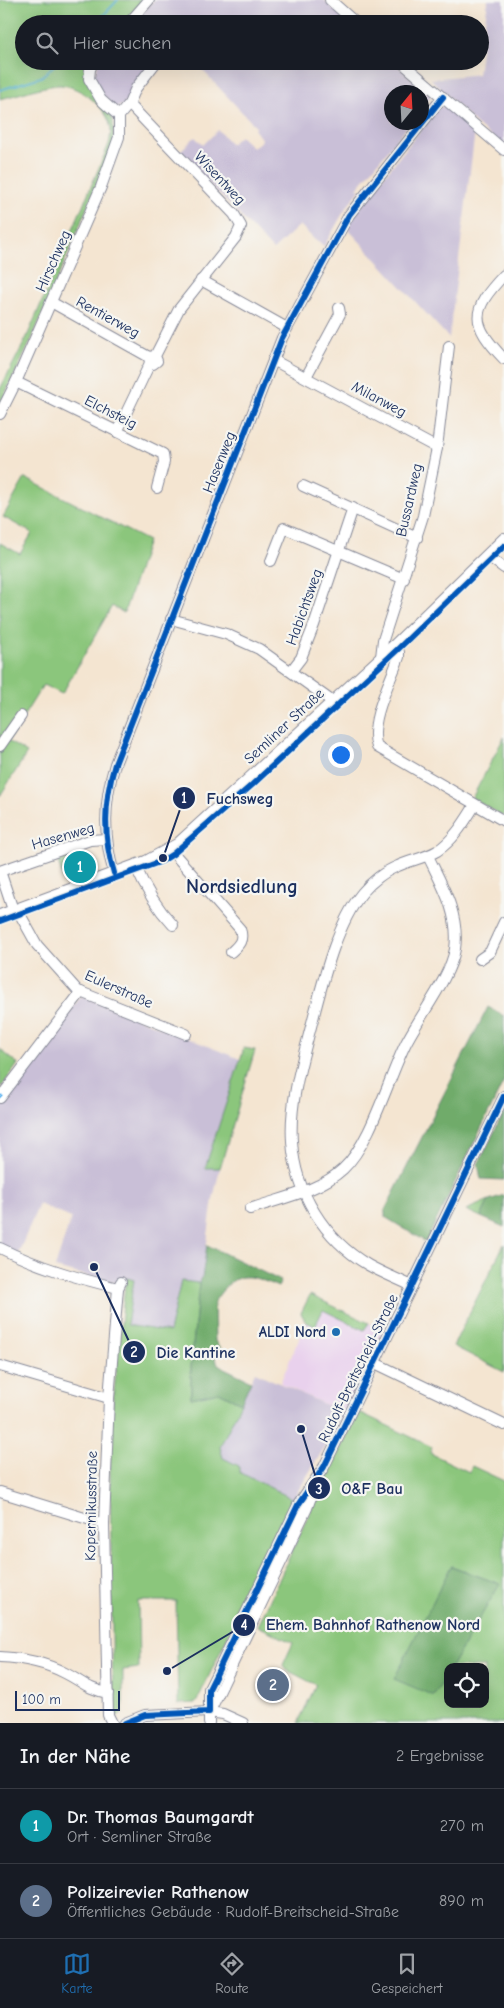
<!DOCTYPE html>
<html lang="de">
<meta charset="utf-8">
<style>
body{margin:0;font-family:"Comic Neue",sans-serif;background:#242831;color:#f1f3f6}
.controls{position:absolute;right:15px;bottom:15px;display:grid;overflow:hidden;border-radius:10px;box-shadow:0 5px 20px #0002}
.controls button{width:45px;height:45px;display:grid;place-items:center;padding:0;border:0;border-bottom:1px solid #363941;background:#171b24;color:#f1f3f6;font:25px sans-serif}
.compass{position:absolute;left:384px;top:85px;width:45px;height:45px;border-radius:50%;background:#171b24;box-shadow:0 5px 20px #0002;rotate:18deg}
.scale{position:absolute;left:15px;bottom:12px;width:105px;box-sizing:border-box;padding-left:5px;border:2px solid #1b2f5e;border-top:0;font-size:14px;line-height:18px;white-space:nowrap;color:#1b2f5e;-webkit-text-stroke:4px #f6f6f2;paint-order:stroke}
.you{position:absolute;left:340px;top:754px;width:18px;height:18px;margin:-12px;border:4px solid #fff;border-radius:50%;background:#1a73e8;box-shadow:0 0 0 8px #1a73e833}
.badge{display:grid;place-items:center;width:32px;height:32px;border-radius:50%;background:#1f6fb2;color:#fff;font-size:16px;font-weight:700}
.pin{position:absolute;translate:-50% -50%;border:2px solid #fff;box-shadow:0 1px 5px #0006}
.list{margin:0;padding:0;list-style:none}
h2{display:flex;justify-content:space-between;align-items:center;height:65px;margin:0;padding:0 20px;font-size:21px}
h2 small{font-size:16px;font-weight:400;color:#9ea1a6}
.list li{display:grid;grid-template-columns:32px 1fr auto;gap:15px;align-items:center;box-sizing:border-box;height:75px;padding:0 20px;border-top:1px solid #363941}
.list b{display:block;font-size:19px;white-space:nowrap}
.list p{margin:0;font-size:16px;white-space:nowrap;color:#9ea1a6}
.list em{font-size:16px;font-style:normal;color:#9ea1a6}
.icon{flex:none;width:28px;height:28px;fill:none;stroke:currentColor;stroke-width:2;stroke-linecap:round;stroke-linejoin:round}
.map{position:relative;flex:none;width:504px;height:1723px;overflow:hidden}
.search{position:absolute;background:#171b24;box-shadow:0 5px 20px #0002;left:15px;right:15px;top:15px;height:55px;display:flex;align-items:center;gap:12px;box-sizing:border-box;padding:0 18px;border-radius:28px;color:#9ea1a6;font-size:19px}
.sheet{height:215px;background:#171b24}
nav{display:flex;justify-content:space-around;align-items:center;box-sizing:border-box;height:70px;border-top:1px solid #363941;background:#171b24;font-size:14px;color:#9ea1a6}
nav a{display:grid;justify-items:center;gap:2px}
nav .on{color:#1f6fb2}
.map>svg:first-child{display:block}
.built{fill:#e9d1ed}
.industrial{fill:#c9bfd7}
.green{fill:#8bc67b;stroke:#537a6c;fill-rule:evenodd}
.forest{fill:#70ab6b;stroke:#466d64}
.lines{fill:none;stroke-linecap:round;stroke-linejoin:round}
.stream{stroke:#50adcf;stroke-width:2}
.minor-casing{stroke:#888a98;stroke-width:12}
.minor{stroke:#fff;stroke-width:10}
.quiet{stroke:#3da3ed;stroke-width:5;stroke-dasharray:10 5;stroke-linecap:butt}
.cycleway-casing{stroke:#f6f6f2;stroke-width:9}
.cycleway{stroke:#0057b8;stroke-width:6}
.poi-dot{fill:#1f6fb2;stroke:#f6f6f2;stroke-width:2}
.labels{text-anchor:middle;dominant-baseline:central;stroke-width:4.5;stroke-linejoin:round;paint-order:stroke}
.street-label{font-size:15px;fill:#1b2f5e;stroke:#f6f6f2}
.poi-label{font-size:15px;font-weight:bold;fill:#1b2f5e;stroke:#f6f6f2;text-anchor:end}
.district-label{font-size:20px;font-weight:bold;fill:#1b2f5e;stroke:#f6f6f2}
.leader{fill:none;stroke:#1b2f5e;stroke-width:2}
.callout-dot{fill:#1b2f5e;stroke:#f6f6f2;stroke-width:2}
.mark-label{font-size:15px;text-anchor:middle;font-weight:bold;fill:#fff}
.callout-label{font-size:16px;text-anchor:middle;font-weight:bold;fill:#1b2f5e;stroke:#f6f6f2;stroke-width:4.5;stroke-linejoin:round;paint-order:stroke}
</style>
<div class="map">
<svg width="504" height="1723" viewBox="0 0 504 1723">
<rect width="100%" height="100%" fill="#f6f6f2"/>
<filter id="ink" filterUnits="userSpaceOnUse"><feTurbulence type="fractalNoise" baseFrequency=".02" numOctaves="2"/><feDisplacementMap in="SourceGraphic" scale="10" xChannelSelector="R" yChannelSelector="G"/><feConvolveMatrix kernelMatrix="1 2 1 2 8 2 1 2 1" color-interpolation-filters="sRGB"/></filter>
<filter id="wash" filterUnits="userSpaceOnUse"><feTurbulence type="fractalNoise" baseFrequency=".0096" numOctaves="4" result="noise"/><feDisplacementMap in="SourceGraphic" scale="20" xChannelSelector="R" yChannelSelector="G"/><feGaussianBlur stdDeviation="1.12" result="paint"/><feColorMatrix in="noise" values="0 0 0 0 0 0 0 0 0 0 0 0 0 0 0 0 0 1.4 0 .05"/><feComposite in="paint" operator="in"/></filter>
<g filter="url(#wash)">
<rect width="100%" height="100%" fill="#f4e5d1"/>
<path class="built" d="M323,1310L364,1329L369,1323L383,1330L343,1413L280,1383L306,1322L315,1326Z"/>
<g class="industrial">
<path d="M154,0H324L350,24H132Z"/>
<path d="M488,0H504V146L478,126L431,79L478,74Z"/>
<path d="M99,61H153L124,105L118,107L112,106L95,85L93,79Z"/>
<path d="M194,61H392L431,96L422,108V92H392V122L410,123L357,188L360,190L346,208L324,246L315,240L300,225L273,250L179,152L195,137L203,145L218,130L231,144L240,136L253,148L262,140L254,129L256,127Z"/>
<path d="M445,106L475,131L449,338L348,229V222L438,108Z"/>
<path d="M84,997L240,1059L205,1167L220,1168L213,1199L202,1278L199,1283L181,1281L169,1332L127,1325L134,1280L125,1285L55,1268L71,1218L39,1204L18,1254L0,1245V1103L80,998Z"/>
<path d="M255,1372L343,1413L330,1438L293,1499L239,1472L223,1458L220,1447Z"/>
</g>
<g class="green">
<path d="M0,0H144L124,24H24V61H91L89,65L113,121L114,144L31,341L0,404V389L26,339L109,144C110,138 112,131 110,125C106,106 76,83 57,85C38,87 18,95 0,99Z"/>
<path d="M25,478L148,541L124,613L112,606L62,694L43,685L8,741L27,753L0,796V543L20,554L32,533L3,517Z"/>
<path d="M504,737V817L472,798Z"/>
<path d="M80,846L85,859L71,864L76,880L65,884L56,855Z"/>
<path d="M244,1048L255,1050L220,1168H205Z"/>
<path d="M0,1049L18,1064L0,1089Z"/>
<path d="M489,1200L481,1217L466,1210Z"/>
<path d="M504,1244V1372L453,1346Z"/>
<path d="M127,1278L134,1280L127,1325L169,1332L181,1281L199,1283L191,1367V1398L219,1392L241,1403L220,1447L223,1458L239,1466V1472L293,1499L196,1703L178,1704L176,1601H138L139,1668L123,1670V1713L118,1716L113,1710L110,1469L113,1401L125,1285Z"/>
<path d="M310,1295L369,1323L364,1330L323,1310L315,1326L306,1322L301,1313Z"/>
<path d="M359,1412L432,1447L430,1453L469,1472L472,1466L504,1481V1723H298L316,1685L285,1669L283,1665L293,1643L258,1626L323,1483ZM452,1566L499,1584L451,1667H485V1704H448V1672L433,1696Z"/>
</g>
<g class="forest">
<path d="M488,1007L504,1016V1081L426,1242L385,1217V1210Z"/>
<path d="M504,1112V1180L481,1179L478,1164Z"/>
<path d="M504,1195V1227L481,1217L489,1200Z"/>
<path d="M207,1245L281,1281L278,1287C245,1272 235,1271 214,1302L215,1341L221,1349L215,1355L218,1365L251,1381L241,1403L219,1392L191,1398V1367L199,1283L202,1278Z"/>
<path d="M451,1566L500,1584L451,1667H448V1672L434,1696L394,1679Z"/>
</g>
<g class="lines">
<g class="stream">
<path d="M95,24L118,0"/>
<path d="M0,90L41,77L59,61"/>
</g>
</g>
</g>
<g filter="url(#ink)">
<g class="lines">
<g class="minor-casing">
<g id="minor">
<path d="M330,0L357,24"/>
<path d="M128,24L149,0"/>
<path d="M400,61L504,150"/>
<path d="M129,104L234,214L241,226L236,237L179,309L155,356L157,361L153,364L150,363L149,357L155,356"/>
<path d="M119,116L129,104L136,88L157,61"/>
<path d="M504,275C470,311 470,323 504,359"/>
<path d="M201,280L287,328"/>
<path d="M51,302L149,357"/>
<path d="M273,360L437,448"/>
<path d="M306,377L340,314L339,308"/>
<path d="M16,382L163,454L164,462L157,488"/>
<path d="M0,414L16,382L101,187L119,137V116L101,100L89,79L90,69L94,61"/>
<path d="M117,432L150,363"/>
<path d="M303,486L417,538"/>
<path d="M488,556L504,568"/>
<path d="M271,561L284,528L404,579"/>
<path d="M171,619L226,634L259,649L333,702"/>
<path d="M393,646L399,652V657C391,680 368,723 377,747L504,821"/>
<path d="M381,657L383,640L423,516L437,448L449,346"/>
<path d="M291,671L301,658L314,625L353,508"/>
<path d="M0,746L21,716"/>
<path d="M170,849L240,929C244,940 239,945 231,952"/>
<path d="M135,865C145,889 156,907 173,925"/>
<path d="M0,871L90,840L107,839"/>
<path d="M0,871L13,910"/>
<path d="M114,873C103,837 104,800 115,764L282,338L349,215L443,97"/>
<path d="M17,909L37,945L78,991L186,1034"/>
<path d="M0,915L146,861L177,844L393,646L504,538"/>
<path d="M480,959L490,952L504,922"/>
<path d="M0,1098L81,992"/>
<path d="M250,1209C281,1198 318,1192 343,1169C371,1143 388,1079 406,1043C419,1017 451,976 455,949C460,915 442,885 428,856"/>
<path d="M0,1248C38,1267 77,1278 118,1288"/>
<path d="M412,1286C398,1279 382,1273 368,1265C324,1239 295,1192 292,1141C289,1100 304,1055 314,1015C324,977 337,924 362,893C371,882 385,871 398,866C411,860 425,858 437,851C454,840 465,821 475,805"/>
<path d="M375,1363L504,1425"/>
<path d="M0,1366L109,1398"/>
<path d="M0,1492L104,1524"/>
<path d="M0,1657C22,1658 46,1663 65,1673C83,1682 87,1689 108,1693"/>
<path d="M211,1709L307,1508L314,1489"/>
<path d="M112,1723L108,1715L104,1524L109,1398L118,1288L121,1282"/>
<path d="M125,1723L145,1715L209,1712L223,1714L243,1723"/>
<path d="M209,1723V1689L217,1673L298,1505L324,1467L504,1096"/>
</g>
</g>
<use href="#minor" class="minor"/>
<path class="quiet" d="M0,1096L1,1097"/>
<g class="cycleway-casing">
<g id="cycleway">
<path d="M114,873C103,837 104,800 115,764L282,338L349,215L443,97"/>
<path d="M0,921L162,861L173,854L252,785L397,650L504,546"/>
<path d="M125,1723L145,1715L209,1712V1689L217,1673L298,1505L324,1467L504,1096"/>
</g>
</g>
<use href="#cycleway" class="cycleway"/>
</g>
</g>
<circle class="poi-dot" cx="336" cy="1332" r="5"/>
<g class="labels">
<g class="street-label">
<text transform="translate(220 178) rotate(47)">Wisentweg</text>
<text transform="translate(53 261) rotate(-66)">Hirschweg</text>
<text transform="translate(108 317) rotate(29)">Rentierweg</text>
<text transform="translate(379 399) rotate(28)">Milanweg</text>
<text transform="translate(111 412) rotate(27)">Elchsteig</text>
<text transform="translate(219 462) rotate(-68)">Hasenweg</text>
<text transform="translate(409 500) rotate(-77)">Bussardweg</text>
<text transform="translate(304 607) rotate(-70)">Habichtsweg</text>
<text transform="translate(284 726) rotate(-43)">Semliner Straße</text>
<text transform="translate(63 836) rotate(-16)">Hasenweg</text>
<text transform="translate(119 989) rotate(24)">Eulerstraße</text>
<text transform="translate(358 1368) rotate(-64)">Rudolf-Breitscheid-Straße</text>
<text transform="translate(91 1506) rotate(-89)">Kopernikusstraße</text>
</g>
<g class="poi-label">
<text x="326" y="1332">ALDI Nord</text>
</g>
<g class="district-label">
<text x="242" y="886">Nordsiedlung</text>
</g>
</g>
<path class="leader" d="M163 858L184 798M94 1267L134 1352M301 1429L319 1488M167 1671L244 1625"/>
<g class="callout-dot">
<circle cx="163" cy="858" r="5"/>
<circle cx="94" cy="1267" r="5"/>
<circle cx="301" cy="1429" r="5"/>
<circle cx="167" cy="1671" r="5"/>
<circle cx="184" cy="798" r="12"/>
<circle cx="134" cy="1352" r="12"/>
<circle cx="319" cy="1488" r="12"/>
<circle cx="244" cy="1625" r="12"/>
</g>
<g class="mark-label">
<text x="184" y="803">1</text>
<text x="134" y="1357">2</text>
<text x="319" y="1494">3</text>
<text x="244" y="1630">4</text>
</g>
<g class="callout-label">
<text x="240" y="804">Fuchsweg</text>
<text x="196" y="1358">Die Kantine</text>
<text x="372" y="1494">O&amp;F Bau</text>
<text x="373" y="1630">Ehem. Bahnhof Rathenow Nord</text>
</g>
</svg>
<div class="controls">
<button><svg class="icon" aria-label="locate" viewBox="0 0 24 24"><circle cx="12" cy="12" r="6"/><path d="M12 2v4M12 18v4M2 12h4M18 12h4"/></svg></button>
</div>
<svg class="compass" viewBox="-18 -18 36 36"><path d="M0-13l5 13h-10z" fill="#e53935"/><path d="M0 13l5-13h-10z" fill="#9ea1a6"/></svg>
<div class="scale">100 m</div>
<div class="you"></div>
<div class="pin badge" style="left:80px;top:867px;background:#0f9aa8">1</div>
<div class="pin badge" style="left:273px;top:1685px;background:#5c6f8a">2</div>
<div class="search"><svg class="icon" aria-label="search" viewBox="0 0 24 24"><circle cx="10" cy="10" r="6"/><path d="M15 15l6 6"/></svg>Hier suchen</div>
</div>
<section class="sheet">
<h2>In der Nähe<small>2 Ergebnisse</small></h2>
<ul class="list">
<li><span class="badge" style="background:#0f9aa8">1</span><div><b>Dr. Thomas Baumgardt</b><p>Ort · Semliner Straße</p></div><em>270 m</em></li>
<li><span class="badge" style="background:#5c6f8a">2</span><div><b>Polizeirevier Rathenow</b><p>Öffentliches Gebäude · Rudolf-Breitscheid-Straße</p></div><em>890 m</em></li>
</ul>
</section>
<nav>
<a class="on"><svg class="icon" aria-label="map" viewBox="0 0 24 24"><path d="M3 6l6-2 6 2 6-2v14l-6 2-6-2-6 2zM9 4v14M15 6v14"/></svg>Karte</a>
<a><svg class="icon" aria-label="directions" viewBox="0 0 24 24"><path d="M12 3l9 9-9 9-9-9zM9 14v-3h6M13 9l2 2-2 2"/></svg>Route</a>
<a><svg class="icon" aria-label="saved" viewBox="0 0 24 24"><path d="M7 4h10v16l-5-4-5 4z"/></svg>Gespeichert</a>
</nav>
